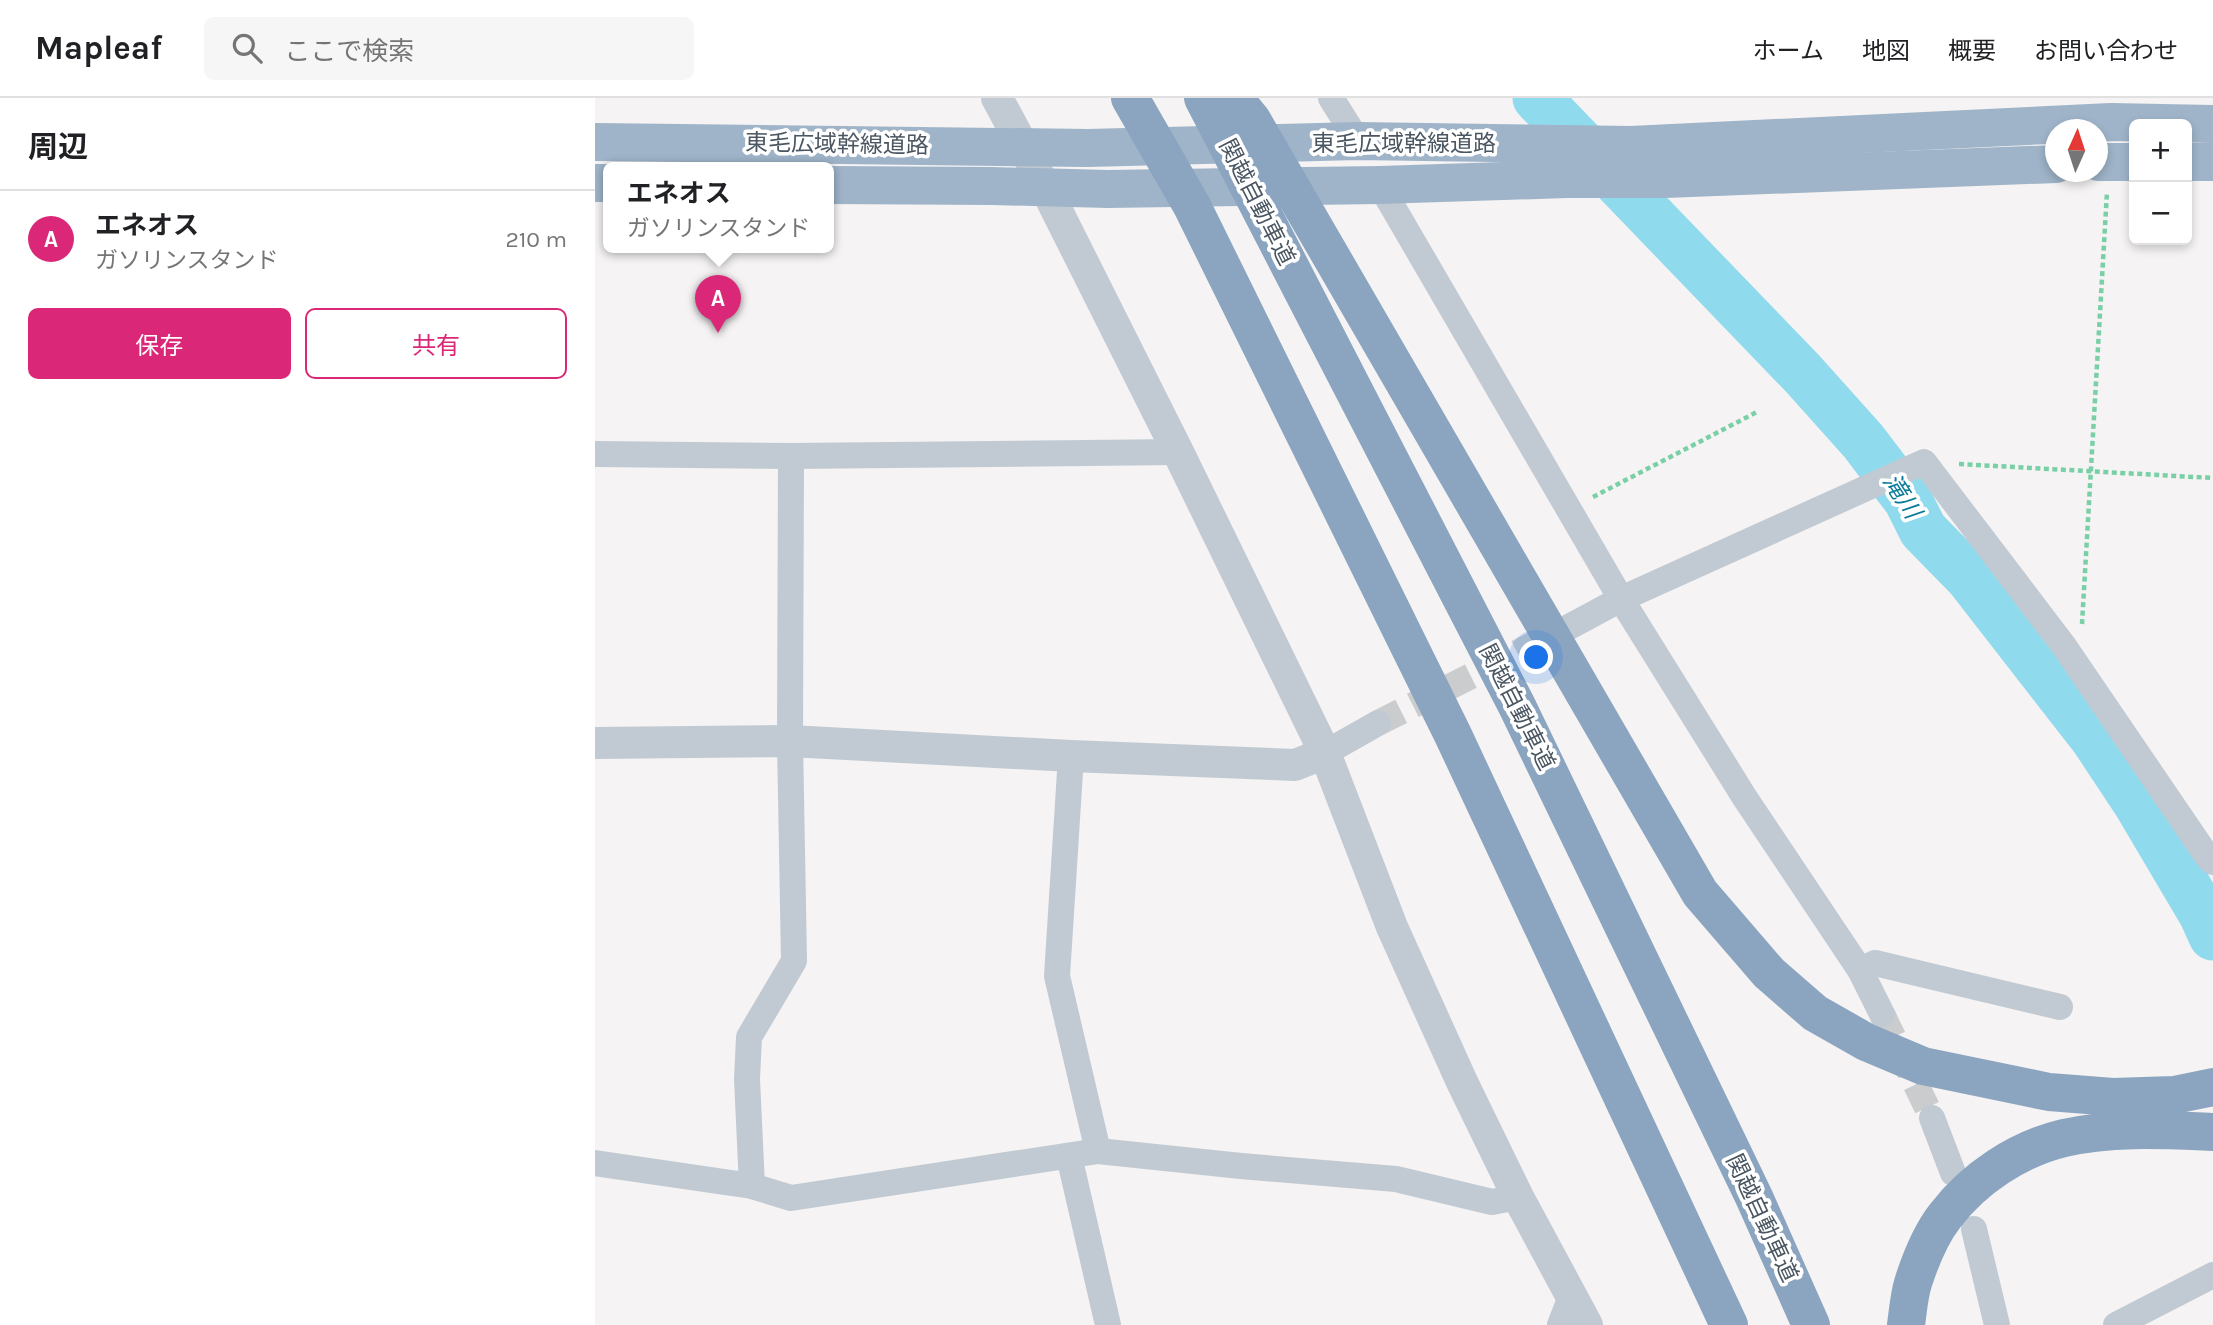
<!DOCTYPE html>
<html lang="ja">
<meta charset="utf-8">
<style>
body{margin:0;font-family:Karla,"Noto Sans JP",sans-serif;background:#f6f6f6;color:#202124}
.controls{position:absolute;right:21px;top:21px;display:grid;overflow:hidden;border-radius:10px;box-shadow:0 4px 10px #0003}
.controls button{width:63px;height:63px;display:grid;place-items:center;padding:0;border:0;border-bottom:2px solid #e0e0e0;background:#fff;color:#202124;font:35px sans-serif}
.compass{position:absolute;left:1450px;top:21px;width:63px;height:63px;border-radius:50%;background:#fff;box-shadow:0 4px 10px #0003;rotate:3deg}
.you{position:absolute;left:942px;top:560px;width:24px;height:24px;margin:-18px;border:5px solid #fff;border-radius:50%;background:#1a73e8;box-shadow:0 0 0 10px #1a73e833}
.badge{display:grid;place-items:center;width:46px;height:46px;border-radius:50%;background:#db2777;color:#fff;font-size:23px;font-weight:700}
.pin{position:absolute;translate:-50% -58px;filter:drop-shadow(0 2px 4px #0008)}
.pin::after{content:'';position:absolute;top:37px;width:24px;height:21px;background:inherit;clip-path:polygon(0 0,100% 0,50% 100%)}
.popup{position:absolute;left:8px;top:64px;width:231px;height:91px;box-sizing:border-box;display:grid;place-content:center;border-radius:10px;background:#fff;filter:drop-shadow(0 2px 5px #0005);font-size:23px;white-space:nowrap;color:#757577}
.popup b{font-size:26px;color:#202124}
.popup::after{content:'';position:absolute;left:50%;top:100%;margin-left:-14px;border:14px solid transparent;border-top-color:#fff}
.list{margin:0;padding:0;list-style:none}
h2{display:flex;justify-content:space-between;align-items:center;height:91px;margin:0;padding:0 28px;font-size:30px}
h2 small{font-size:23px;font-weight:400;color:#757577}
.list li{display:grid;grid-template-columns:46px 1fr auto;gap:21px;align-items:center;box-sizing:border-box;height:98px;padding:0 28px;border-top:2px solid #e0e0e0}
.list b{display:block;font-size:26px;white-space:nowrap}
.list p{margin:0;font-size:23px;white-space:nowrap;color:#757577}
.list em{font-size:23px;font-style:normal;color:#757577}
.actions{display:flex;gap:14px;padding:21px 28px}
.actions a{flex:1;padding:16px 0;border:2px solid #db2777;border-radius:10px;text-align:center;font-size:24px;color:#db2777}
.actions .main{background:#db2777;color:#fff}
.icon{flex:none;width:38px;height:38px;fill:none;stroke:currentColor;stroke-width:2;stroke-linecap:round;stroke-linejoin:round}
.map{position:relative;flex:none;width:1618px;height:1227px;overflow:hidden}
header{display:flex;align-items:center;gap:42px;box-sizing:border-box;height:98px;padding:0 35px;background:#fff;border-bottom:2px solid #e0e0e0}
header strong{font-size:33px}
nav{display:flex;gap:38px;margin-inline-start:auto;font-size:24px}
.search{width:490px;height:63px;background:#f6f6f6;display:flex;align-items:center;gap:18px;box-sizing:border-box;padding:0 24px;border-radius:10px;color:#757577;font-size:26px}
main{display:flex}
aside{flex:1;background:#fff}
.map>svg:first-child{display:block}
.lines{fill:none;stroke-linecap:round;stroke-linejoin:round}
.river{stroke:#90daee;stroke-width:49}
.minor-tunnel{stroke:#caccce;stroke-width:26;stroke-dasharray:26 13;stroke-linecap:butt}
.path{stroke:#7ad0a6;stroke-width:4.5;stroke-dasharray:5 3.5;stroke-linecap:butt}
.minor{stroke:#c1cad2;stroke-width:26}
.tertiary{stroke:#c1cad2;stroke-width:32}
.trunk{stroke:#9fb4c9;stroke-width:38}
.motorway{stroke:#8ba5c1;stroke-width:38}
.labels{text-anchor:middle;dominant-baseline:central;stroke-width:7;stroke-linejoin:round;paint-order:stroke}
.street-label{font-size:23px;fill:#4a5661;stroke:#fff}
.water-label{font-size:24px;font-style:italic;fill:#0c7c9b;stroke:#fff}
</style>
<header>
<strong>Mapleaf</strong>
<div class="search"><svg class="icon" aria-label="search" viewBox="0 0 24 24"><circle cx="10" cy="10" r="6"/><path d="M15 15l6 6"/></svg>ここで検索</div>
<nav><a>ホーム</a><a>地図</a><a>概要</a><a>お問い合わせ</a></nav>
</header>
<main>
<aside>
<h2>周辺<small></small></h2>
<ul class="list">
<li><span class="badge">A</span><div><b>エネオス</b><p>ガソリンスタンド</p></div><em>210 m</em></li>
</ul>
<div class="actions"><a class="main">保存</a><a>共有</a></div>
</aside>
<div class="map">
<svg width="1618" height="1227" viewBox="0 0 1618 1227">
<rect width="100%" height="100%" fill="#f5f3f3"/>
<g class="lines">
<path class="river" d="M942,0L1208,276L1268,343L1313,402L1328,432L1374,479L1500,641L1543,706L1608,816L1618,838"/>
<g class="minor-tunnel">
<path d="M783,625L969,531"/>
<path d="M1287,916L1337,1020"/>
</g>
<g class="path">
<path d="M1364,366L1618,380"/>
<path d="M998,399L1162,314"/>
<path d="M1487,526L1512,94"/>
</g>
<g class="minor">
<path d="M736,0L763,43"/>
<path d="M785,87L1026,501L1150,700L1265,872L1287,916"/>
<path d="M0,356L196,358L583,354"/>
<path d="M974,529L1026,501L1329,364L1469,548L1612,758L1618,764"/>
<path d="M730,655L783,625"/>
<path d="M476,658L462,878L503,1053"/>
<path d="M1265,872L1280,865L1465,909"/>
<path d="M1337,1020L1358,1075"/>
<path d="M474,1058L513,1227"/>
<path d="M0,1065L157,1088L196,1100L503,1053L646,1068L801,1081L897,1104L923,1099"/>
<path d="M157,1088L152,981L154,939L199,863L195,643L196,358"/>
<path d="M1379,1131L1402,1227"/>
<path d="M965,1227L977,1196"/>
<path d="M1521,1227L1618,1177"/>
</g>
<g class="tertiary">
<path d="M402,0L450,89L583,354L730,655L797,829L867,984L923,1099L992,1227"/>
<path d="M0,645L195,643L476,658L700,667L730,655"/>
</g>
<g class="trunk">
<path d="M0,44L493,50L763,43L1036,47L1516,24L1618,26"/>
<path d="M1503,64H1539"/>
<path d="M1592,64H1618"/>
<path d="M0,85H13"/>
<path d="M233,87L397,88L513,91L785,87L972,81H1070L1461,66"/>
</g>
<g class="motorway">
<path d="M535,0L597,108L858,637L1134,1227"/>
<path d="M608,0L922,608L1159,1099L1216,1227"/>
<path d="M639,0L657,22L1105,795L1174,875L1220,915L1271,944L1328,968L1454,994L1518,999L1579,997L1618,989"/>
<path d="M1311,1227C1313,1213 1314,1198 1318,1185C1325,1163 1336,1136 1350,1118C1379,1080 1423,1051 1469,1040C1518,1029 1568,1032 1618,1034"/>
</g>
</g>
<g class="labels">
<g class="street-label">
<text x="809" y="45">東毛広域幹線道路</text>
<text transform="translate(242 46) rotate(1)">東毛広域幹線道路</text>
<text transform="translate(662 104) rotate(63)">関越自動車道</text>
<text transform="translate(922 609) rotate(63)">関越自動車道</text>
<text transform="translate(1167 1120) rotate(65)">関越自動車道</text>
</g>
<g class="water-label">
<text transform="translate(1307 398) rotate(57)">滝川</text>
</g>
</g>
</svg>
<div class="controls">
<button>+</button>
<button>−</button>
</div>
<svg class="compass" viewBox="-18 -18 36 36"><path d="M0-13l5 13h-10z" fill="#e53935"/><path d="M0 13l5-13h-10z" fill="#757577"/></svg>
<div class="you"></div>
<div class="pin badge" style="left:123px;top:235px">A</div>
<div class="popup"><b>エネオス</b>ガソリンスタンド</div>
</div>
</main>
